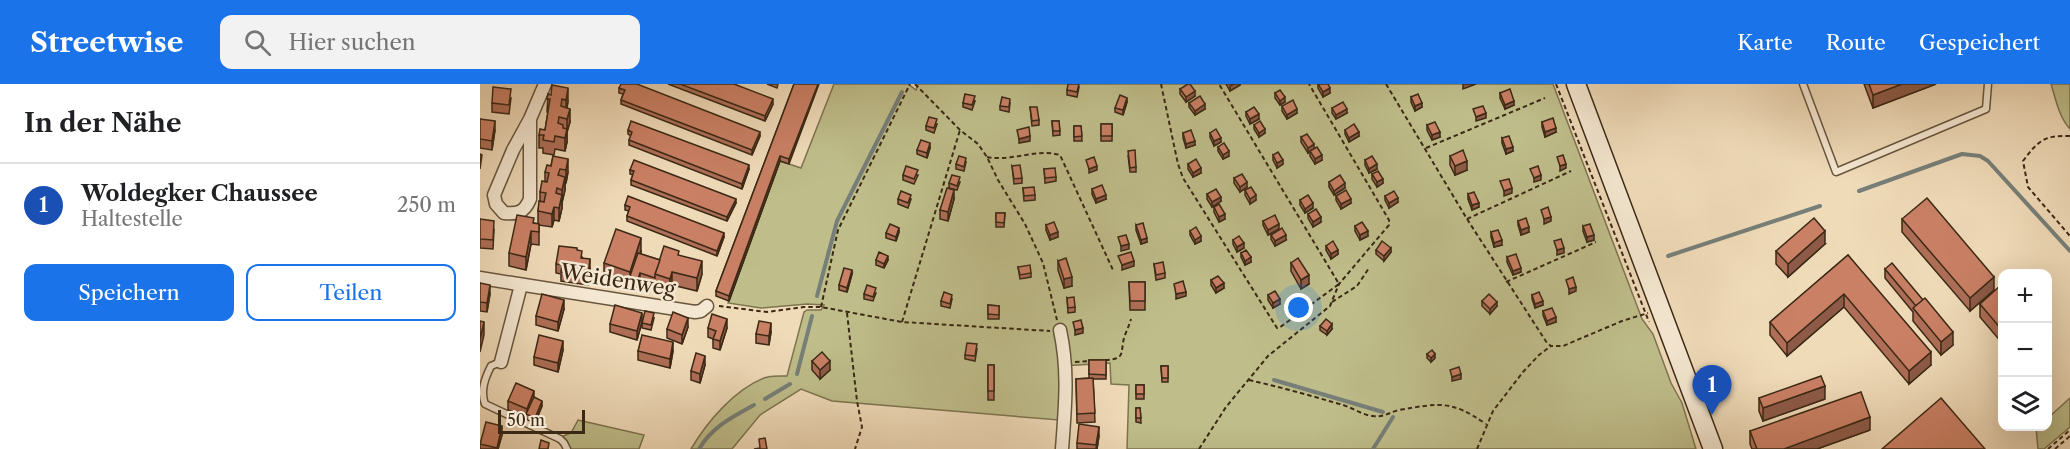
<!DOCTYPE html>
<html lang="de">
<meta charset="utf-8">
<style>
body{margin:0;font-family:"Libre Caslon Text",serif;background:#f2f2f2;color:#202124}
.controls{position:absolute;right:18px;bottom:18px;display:grid;overflow:hidden;border-radius:12px;box-shadow:0 6px 24px #0002}
.controls button{width:54px;height:54px;display:grid;place-items:center;padding:0;border:0;border-bottom:2px solid #e0e0e0;background:#fff;color:#202124;font:30px sans-serif}
.scale{position:absolute;left:18px;bottom:15px;width:87px;box-sizing:border-box;padding-left:6px;border:3px solid #3b2915;border-top:0;font-size:16px;line-height:21px;white-space:nowrap;color:#3b2915;-webkit-text-stroke:4px #f5e8d2;paint-order:stroke}
.you{position:absolute;left:819px;top:224px;width:21px;height:21px;margin:-15px;border:4px solid #fff;border-radius:50%;background:#1a73e8;box-shadow:0 0 0 9px #1a73e833}
.badge{display:grid;place-items:center;width:39px;height:39px;border-radius:50%;background:#1a73e8;color:#fff;font-size:20px;font-weight:700}
.pin{position:absolute;translate:-50% -50px;filter:drop-shadow(0 2px 3px #0008)}
.pin::after{content:'';position:absolute;top:32px;width:21px;height:18px;background:inherit;clip-path:polygon(0 0,100% 0,50% 100%)}
.list{margin:0;padding:0;list-style:none}
h2{display:flex;justify-content:space-between;align-items:center;height:78px;margin:0;padding:0 24px;font-size:26px}
h2 small{font-size:20px;font-weight:400;color:#757577}
.list li{display:grid;grid-template-columns:39px 1fr auto;gap:18px;align-items:center;box-sizing:border-box;height:84px;padding:0 24px;border-top:2px solid #e0e0e0}
.list b{display:block;font-size:22px;white-space:nowrap}
.list p{margin:0;font-size:20px;white-space:nowrap;color:#757577}
.list em{font-size:20px;font-style:normal;color:#757577}
.actions{display:flex;gap:12px;padding:18px 24px}
.actions a{flex:1;padding:14px 0;border:2px solid #1a73e8;border-radius:12px;text-align:center;font-size:21px;color:#1a73e8}
.actions .main{background:#1a73e8;color:#fff}
.icon{flex:none;width:33px;height:33px;fill:none;stroke:currentColor;stroke-width:2;stroke-linecap:round;stroke-linejoin:round}
.map{position:relative;flex:none;width:1590px;height:365px;overflow:hidden}
header{display:flex;align-items:center;gap:36px;box-sizing:border-box;height:84px;padding:0 30px;background:#1a73e8;color:#fff}
header strong{font-size:28px}
nav{display:flex;gap:33px;margin-inline-start:auto;font-size:21px}
.search{width:420px;height:54px;background:#f2f2f2;display:flex;align-items:center;gap:15px;box-sizing:border-box;padding:0 21px;border-radius:12px;color:#757577;font-size:22px}
main{display:flex}
aside{flex:1;background:#fff}
.map>svg:first-child{display:block}
.green{fill:#bfbe8b;stroke:#7d7450;stroke-width:1.5}
.lines{fill:none;stroke-linecap:round;stroke-linejoin:round}
.stream{stroke:#767f78;stroke-width:4}
.service-casing{stroke:#68563e;stroke-width:9}
.minor-casing{stroke:#68563e;stroke-width:15}
.secondary-casing{stroke:#3b2915;stroke-width:21}
.path{stroke:#3b2915;stroke-width:2;stroke-dasharray:4.5 3;stroke-linecap:butt}
.service{stroke:#f5e8d2;stroke-width:6}
.minor{stroke:#f5e8d2;stroke-width:12}
.secondary{stroke:#f5e8d2;stroke-width:18}
.wall{fill:#ae6e57;stroke:#3b2915;stroke-width:1.5}
.shaded-wall{fill:#8d5a47;stroke:#3b2915;stroke-width:1.5}
.building{fill:#ca8065;stroke:#3b2915;stroke-width:1.5}
.labels{text-anchor:middle;dominant-baseline:central;stroke-width:5;stroke-linejoin:round;paint-order:stroke}
.street-label{font-size:21px;fill:#3b2915;stroke:#f5e8d2}
</style>
<header>
<strong>Streetwise</strong>
<div class="search"><svg class="icon" aria-label="search" viewBox="0 0 24 24"><circle cx="10" cy="10" r="6"/><path d="M15 15l6 6"/></svg>Hier suchen</div>
<nav><a>Karte</a><a>Route</a><a>Gespeichert</a></nav>
</header>
<main>
<aside>
<h2>In der Nähe<small></small></h2>
<ul class="list">
<li><span class="badge" style="background:#1a4fb4">1</span><div><b>Woldegker Chaussee</b><p>Haltestelle</p></div><em>250 m</em></li>
</ul>
<div class="actions"><a class="main">Speichern</a><a>Teilen</a></div>
</aside>
<div class="map">
<svg width="1590" height="365" viewBox="0 0 1590 365">
<rect width="100%" height="100%" fill="#f0dbb9"/>
<filter id="stains"><feTurbulence type="fractalNoise" baseFrequency=".00333" numOctaves="4"/><feColorMatrix values="0 0 0 0 .2 0 0 0 0 .09 0 0 0 0 .02 0 0 0 .5 -.17"/></filter>
<radialGradient id="worn" r=".72"><stop offset=".6" stop-color="#630" stop-opacity="0"/><stop offset="1" stop-color="#630" stop-opacity=".3"/></radialGradient>
<g class="green">
<path d="M354,0H428L436,6L438,0H1073L1162,235L1173,250L1191,299L1202,319L1216,365H647L649,301L631,300L630,279L582,282L579,336L352,317L321,305L280,331L252,365H211C227,338 254,306 284,294C291,291 300,292 307,292L324,228L327,226H341L344,221L327,220L281,224L248,219L300,77L321,84Z"/>
<path d="M1571,0H1590V45C1579,33 1576,16 1571,0Z"/>
<path d="M1590,314V343L1564,365H1558L1556,344L1568,342V334Z"/>
<path d="M98,336L164,351L159,365H89L86,357L81,353L91,349Z"/>
</g>
<g class="lines">
<g class="stream">
<path d="M1379,107L1482,70L1500,72L1508,77L1590,167"/>
<path d="M1188,172L1340,122"/>
<path d="M337,212L357,137L422,8"/>
<path d="M317,290L332,232"/>
<path d="M794,296L903,328"/>
<path d="M285,315L310,300"/>
<path d="M219,365C232,343 252,333 274,321"/>
<path d="M893,365L913,333"/>
</g>
<g class="service-casing">
<g id="service">
<path d="M1323,0L1356,88L1506,25L1508,0"/>
<path d="M21,278L11,282C5,294 0,307 5,320L80,355L84,359L87,365"/>
</g>
</g>
<g class="minor-casing">
<g id="minor">
<path d="M50,35V115C44,129 38,130 24,129L16,120L14,111L33,66L50,35L65,0"/>
<path d="M0,194L215,228L221,227L227,222"/>
<path d="M580,246C589,288 585,323 582,365"/>
<path d="M21,278L41,201"/>
</g>
</g>
<g class="secondary-casing">
<path id="secondary" d="M1096,0L1233,365"/>
</g>
<g class="path">
<path d="M435,0L480,46L498,60L507,73L518,96L545,140L563,179L577,236"/>
<path d="M681,0L698,80L703,94L797,244H799L859,200L739,0"/>
<path d="M906,0L987,135L1067,259L1071,262H1083L1142,237L1168,229"/>
<path d="M1076,0L1169,238"/>
<path d="M1590,52C1564,51 1558,57 1543,77L1548,103L1590,152"/>
<path d="M946,64L1065,14"/>
<path d="M507,73C532,78 556,64 580,71L633,186"/>
<path d="M987,135L1091,87"/>
<path d="M1026,198L1116,158"/>
<path d="M852,218L877,202L889,184"/>
<path d="M239,222L287,228L324,223H341L422,238L570,247"/>
<path d="M341,223L358,146L430,0"/>
<path d="M367,229L377,317L382,343L375,365"/>
<path d="M422,238L480,46"/>
<path d="M625,276C646,275 640,270 644,254C646,248 649,242 651,235"/>
<path d="M595,278L610,277"/>
<path d="M769,296C800,303 832,312 863,321C873,324 882,331 893,332C903,334 910,328 919,326C960,319 971,316 1006,340"/>
<path d="M719,365L746,323L788,272L850,222L859,200L909,141V136L829,0"/>
<path d="M997,365L1013,327L1043,288L1059,271L1071,262"/>
<path d="M1568,365L1590,346"/>
<path d="M1575,365L1590,352"/>
</g>
<use href="#service" class="service"/>
<use href="#minor" class="minor"/>
<use href="#secondary" class="secondary"/>
</g>
<g class="wall">
<path d="M188,0H254L293,20L285,37Z"/>
<path d="M287,0H298L297,4Z"/>
<path d="M314,0L309,80L300,77L249,217L236,212V207Z"/>
<path d="M746,0H760V1L750,7Z"/>
<path d="M838,0L850,9L843,13L838,4Z"/>
<path d="M1384,0H1456L1393,24Z"/>
<path d="M599,3L597,13L587,11V6Z"/>
<path d="M139,4L280,52L272,71L141,20V16L143,10L139,9Z"/>
<path d="M700,5L715,12L706,18L700,10Z"/>
<path d="M795,9L805,18L800,21L795,14Z"/>
<path d="M1020,9L1034,21L1025,25L1020,14Z"/>
<path d="M68,10L88,17L87,24L90,38L87,48V58L85,67L75,65L74,71L63,69V64H59V51L65,46L68,28H67Z"/>
<path d="M931,13L942,23L935,27L931,18Z"/>
<path d="M31,14L29,30L12,28V19Z"/>
<path d="M495,17L492,26L483,23V19Z"/>
<path d="M647,18L643,31L635,28V24Z"/>
<path d="M530,19L529,28L520,26V22Z"/>
<path d="M709,19L725,25L715,31L709,23Z"/>
<path d="M802,22L817,29L807,35L802,27Z"/>
<path d="M550,23L559,36V41L552,42Z"/>
<path d="M852,24L867,29L856,35L852,29Z"/>
<path d="M766,28L779,35L770,40L766,32Z"/>
<path d="M0,35L15,46L12,66L0,64Z"/>
<path d="M572,37H579L580,51L573,52Z"/>
<path d="M1062,38L1076,48L1065,53L1062,43Z"/>
<path d="M457,40L454,49L446,46V42Z"/>
<rect x="621" y="40" width="11" height="17"/>
<path d="M774,41L785,49L779,53L774,45Z"/>
<path d="M947,41L960,53L952,56L947,46Z"/>
<path d="M594,42H601L602,57H594Z"/>
<path d="M148,46L269,85L262,105L149,61V56L151,52L148,50Z"/>
<path d="M865,46L879,52L869,58L865,50Z"/>
<path d="M703,49L715,61L706,64L703,54Z"/>
<path d="M730,49L741,58L734,62L730,53Z"/>
<path d="M821,53L834,65L842,76L835,80L830,72V67L828,69L821,58Z"/>
<path d="M1022,54L1033,67L1026,70L1022,59Z"/>
<path d="M738,63L749,72L743,75L738,67Z"/>
<path d="M450,64L447,74L437,70V66Z"/>
<path d="M648,71L656,83V88H650Z"/>
<path d="M793,71L803,80L797,84L793,76Z"/>
<path d="M73,72L88,88L86,99H85V106L82,118V124L79,137L74,136L72,143L59,141V161L51,160L46,186L29,182V169L54,139L58,140V127L60,117V108L65,98V88L71,82Z"/>
<path d="M970,72L987,86L975,91L970,81Z"/>
<path d="M885,76L897,85L889,89L885,81Z"/>
<path d="M486,78L484,87L476,85V80Z"/>
<path d="M708,80L721,89L713,93L708,85Z"/>
<path d="M532,82L542,94V99L534,100Z"/>
<path d="M564,85L576,93V97L565,99Z"/>
<path d="M150,86L256,119L247,137L151,101V96L153,91L150,90Z"/>
<path d="M892,90L903,99L897,103L892,95Z"/>
<path d="M423,91H438L434,100L423,96Z"/>
<path d="M754,94L767,103L760,108L754,99Z"/>
<path d="M480,98L477,106L469,104V99Z"/>
<path d="M849,98L865,104L854,111L849,103Z"/>
<path d="M543,104L555,111V116L544,117Z"/>
<path d="M612,105L626,115L616,119L612,110Z"/>
<path d="M765,106L776,116L770,120L765,111Z"/>
<path d="M727,110L741,117L732,123L727,115Z"/>
<path d="M988,110L999,123L992,126L988,115Z"/>
<path d="M856,112L871,119L861,125L856,116Z"/>
<path d="M905,112L918,118L909,124L905,116Z"/>
<path d="M418,115H431L428,124L418,120Z"/>
<path d="M474,115L468,137L460,135V126Z"/>
<path d="M820,116L833,124L825,129L820,121Z"/>
<path d="M145,121L244,153L237,172L147,137V132L149,127L145,126Z"/>
<path d="M734,123L745,135L739,138L734,128Z"/>
<path d="M516,129H525L524,143H516Z"/>
<path d="M828,130L841,138L833,143L828,134Z"/>
<path d="M0,135L14,145L13,165L0,164Z"/>
<path d="M1422,135L1514,206L1490,227L1422,148Z"/>
<path d="M783,137L799,145L788,151L783,141Z"/>
<path d="M1038,137L1049,148L1041,151L1038,141Z"/>
<path d="M566,141L578,153L570,156L566,146Z"/>
<path d="M656,141L667,158L661,160L656,146Z"/>
<path d="M875,142L888,152L880,156L875,147Z"/>
<path d="M1103,142L1114,156L1107,158L1103,147Z"/>
<path d="M710,147L721,157L715,160L710,151Z"/>
<path d="M419,148L416,157L406,154V149Z"/>
<path d="M1011,148L1022,161L1014,163L1011,153Z"/>
<path d="M791,151L806,156L795,162L791,155Z"/>
<path d="M753,156L764,164L757,168L753,160Z"/>
<path d="M1345,160L1308,193L1296,180V167Z"/>
<path d="M846,162L858,170L851,175L846,166Z"/>
<path d="M97,166L110,184L108,201L81,197V190L76,189V180Z"/>
<path d="M896,166L911,168L904,177L896,170Z"/>
<path d="M161,167V170L180,176L199,172L222,190L217,207L192,201L190,208L160,198L158,204L124,192V179Z"/>
<path d="M761,169L771,178L765,181L761,173Z"/>
<path d="M1368,171L1451,281L1429,300L1364,223L1307,272L1290,251V238Z"/>
<path d="M1027,173L1041,188L1033,191L1027,178Z"/>
<path d="M396,176H408L404,184L396,181Z"/>
<path d="M578,177L592,202L584,204L578,186Z"/>
<path d="M811,179L829,200L821,205L811,187Z"/>
<path d="M674,180L685,189V194L676,196Z"/>
<path d="M538,183L551,189V193L540,195Z"/>
<path d="M1405,185L1473,261L1461,271L1433,237V228L1405,194Z"/>
<path d="M372,190L367,208L359,206V201Z"/>
<path d="M731,196L744,204L736,209L731,201Z"/>
<path d="M649,198H665V226H650Z"/>
<path d="M0,199L10,210L7,228L0,227Z"/>
<path d="M1522,203V259L1500,233V220Z"/>
<path d="M396,209L393,217L384,215V210Z"/>
<path d="M788,211L800,220L793,224L788,216Z"/>
<path d="M1052,211L1063,221L1055,224L1052,215Z"/>
<path d="M587,214L595,223V228L588,229Z"/>
<path d="M472,215L470,224L461,222V217Z"/>
<path d="M1002,217L1017,222L1010,230L1002,222Z"/>
<path d="M508,221L519,222V235H508Z"/>
<path d="M84,225L78,247L56,241V232Z"/>
<path d="M1063,227L1076,238L1067,241L1063,231Z"/>
<path d="M174,234L171,246L162,244V239Z"/>
<path d="M162,238L157,256L130,248V240Z"/>
<path d="M840,242L852,245L847,251L840,246Z"/>
<path d="M208,243L202,260L187,254V245Z"/>
<path d="M228,244H247L240,266L233,264V255L228,253Z"/>
<path d="M291,248L289,261L276,259V250Z"/>
<path d="M497,265L495,277L485,275V271Z"/>
<path d="M83,266L78,288L54,281V273Z"/>
<path d="M158,267H193L190,284L158,276Z"/>
<path d="M947,270L955,274L951,278L947,274Z"/>
<path d="M609,276H626V295H613L615,338L597,339L596,295L609,294Z"/>
<path d="M332,277L350,286L340,295L332,286Z"/>
<path d="M225,281L220,299L211,296V287Z"/>
<rect x="508" y="281" width="6" height="35"/>
<path d="M681,282H688V298H682Z"/>
<rect x="656" y="301" width="8" height="14"/>
<path d="M54,313L62,322L55,339L28,326V317Z"/>
<path d="M1279,314L1345,315L1283,337L1279,327Z"/>
<path d="M656,324H660L661,339L656,338Z"/>
<path d="M1390,346L1337,365H1272L1270,360V347Z"/>
<path d="M22,351L18,365H0V360Z"/>
<path d="M619,352L617,365H597V359Z"/>
</g>
<g class="shaded-wall">
<path d="M338,0H339L309,80V75Z"/>
<path d="M754,0H760V1L750,7V2Z"/>
<path d="M983,0H996L983,5Z"/>
<path d="M1422,0H1456L1393,24V11Z"/>
<path d="M88,4V17L86,29V16Z"/>
<path d="M850,4V9L843,13V8Z"/>
<path d="M715,7V12L706,18V13Z"/>
<path d="M805,13V18L800,21V17Z"/>
<path d="M647,14V18L643,31V26Z"/>
<path d="M293,15V20L285,37V32Z"/>
<path d="M1034,17V21L1025,25V21Z"/>
<path d="M942,19V23L935,27V22Z"/>
<path d="M725,20V25L715,31V27Z"/>
<path d="M90,25V38L87,48V35Z"/>
<path d="M817,25V29L807,35V31Z"/>
<path d="M867,25V29L856,35V31Z"/>
<path d="M1006,29V34L996,37V33Z"/>
<path d="M779,30V35L770,40V35Z"/>
<path d="M15,37V46L12,66V57Z"/>
<path d="M1076,44V48L1065,53V48Z"/>
<path d="M87,45V58L85,67V54Z"/>
<path d="M785,45V49L779,53V49Z"/>
<path d="M280,48V52L272,71V66Z"/>
<path d="M879,48V52L869,58V54Z"/>
<path d="M960,48V53L952,56V51Z"/>
<path d="M550,52V57L539,59V55Z"/>
<path d="M741,54V58L734,62V57Z"/>
<path d="M715,57V61L706,64V60Z"/>
<path d="M450,59V64L447,74V69Z"/>
<path d="M834,60V65L828,69V64Z"/>
<path d="M1033,63V67L1026,70V65Z"/>
<path d="M749,67V72L743,75V71Z"/>
<path d="M842,71V76L835,80V75Z"/>
<path d="M300,72V77L249,217V212Z"/>
<path d="M88,75V88L86,99V86Z"/>
<path d="M803,76V80L797,84V79Z"/>
<path d="M987,77V86L975,91V82Z"/>
<path d="M897,80V85L889,89V85Z"/>
<path d="M1086,80V84L1080,87V82Z"/>
<path d="M269,81V85L262,105V100Z"/>
<path d="M617,82V86L609,89V85Z"/>
<path d="M721,84V89L713,93V89Z"/>
<path d="M1061,91V96L1054,98V94Z"/>
<path d="M85,93V106L82,119V106Z"/>
<path d="M903,95V99L897,103V98Z"/>
<path d="M767,98V103L760,108V103Z"/>
<path d="M865,99V104L854,111V107Z"/>
<path d="M1032,104V109L1024,112V107Z"/>
<path d="M474,106V115L468,137V128Z"/>
<path d="M82,111V124L79,137V124Z"/>
<path d="M626,111V115L616,119V115Z"/>
<path d="M776,111V116L770,120V115Z"/>
<path d="M741,113V117L732,123V118Z"/>
<path d="M918,114V118L909,124V119Z"/>
<path d="M256,115V119L247,137V133Z"/>
<path d="M871,115V119L861,125V120Z"/>
<path d="M833,119V124L825,129V125Z"/>
<path d="M999,119V123L992,126V121Z"/>
<path d="M74,123V136L72,143V130Z"/>
<path d="M745,130V135L739,138V133Z"/>
<path d="M841,133V138L833,143V138Z"/>
<path d="M1071,133V137L1064,140V135Z"/>
<path d="M799,140V145L788,151V146Z"/>
<path d="M1049,143V148L1041,151V146Z"/>
<path d="M419,144V148L416,157V153Z"/>
<path d="M51,147V160L46,186V173Z"/>
<path d="M888,147V152L880,156V151Z"/>
<path d="M1345,147V160L1308,193V180Z"/>
<path d="M578,148V153L570,156V151Z"/>
<path d="M244,149V153L237,172V167Z"/>
<path d="M806,151V156L795,162V157Z"/>
<path d="M1114,151V156L1107,158V153Z"/>
<path d="M721,152V157L715,160V156Z"/>
<path d="M161,154V167L153,193L150,192V201V188Z"/>
<path d="M667,154V158L661,160V156Z"/>
<path d="M1022,156V161L1014,163V159Z"/>
<path d="M764,159V164L757,168V163Z"/>
<path d="M649,160V165L641,167V162Z"/>
<path d="M911,164V168L904,177V172Z"/>
<path d="M1084,164V169L1077,171V166Z"/>
<path d="M858,166V170L851,175V170Z"/>
<path d="M408,172V176L404,184V180Z"/>
<path d="M771,173V178L765,181V177Z"/>
<path d="M110,175V184L108,201V192Z"/>
<path d="M222,177V190L217,207V194Z"/>
<path d="M654,177V182L642,186V181Z"/>
<path d="M1041,184V188L1033,191V187Z"/>
<path d="M372,186V190L367,208V204Z"/>
<path d="M192,188V201L190,208V195Z"/>
<path d="M160,189V198L158,204V195Z"/>
<path d="M829,191V200L821,205V196Z"/>
<path d="M592,193V202L584,204V195Z"/>
<path d="M1514,193V206L1490,227V214Z"/>
<path d="M744,199V204L736,209V204Z"/>
<path d="M10,201V210L7,228V219Z"/>
<path d="M1096,203V207L1089,210V205Z"/>
<path d="M706,208V212L696,215V210Z"/>
<path d="M1364,210V223L1307,272V259Z"/>
<path d="M800,215V220L793,224V219Z"/>
<path d="M84,216V225L78,247V238Z"/>
<path d="M1063,217V221L1055,224V220Z"/>
<path d="M1017,218V222L1010,230V225Z"/>
<path d="M162,229V238L157,256V247Z"/>
<path d="M1076,233V238L1067,241V237Z"/>
<path d="M208,234V243L202,260V251Z"/>
<path d="M247,235V244L240,266V257Z"/>
<path d="M4,238V251L0,268V255Z"/>
<path d="M291,239V248L289,261V252Z"/>
<path d="M852,240V245L847,251V247Z"/>
<path d="M603,244V249L595,251V246Z"/>
<path d="M1473,248V261L1461,271V258Z"/>
<path d="M83,257V266L78,288V279Z"/>
<path d="M193,258V267L190,284V275Z"/>
<path d="M1451,268V281L1429,300V287Z"/>
<path d="M955,270V274L951,278V274Z"/>
<path d="M225,272V281L220,299V290Z"/>
<path d="M350,277V286L340,295V286Z"/>
<path d="M981,290V295L972,297V293Z"/>
<path d="M1345,302V315L1283,337V324Z"/>
<path d="M54,307V316L47,330V325Z"/>
<path d="M62,317V322L55,339V334Z"/>
<path d="M1390,333V346L1337,365H1303Z"/>
<path d="M22,342V351L18,365H17Z"/>
<path d="M619,343V352L617,365H616Z"/>
</g>
<g class="building">
<path d="M141,0H157L280,48L272,66L141,16L145,6L139,4Z"/>
<path d="M200,0H254L293,15L285,32Z"/>
<path d="M314,0H338L309,75L300,72L249,212L236,207Z"/>
<path d="M588,0H599L597,8L587,6Z"/>
<path d="M708,0H710L715,7L706,13L700,5Z"/>
<path d="M838,0H848L850,4L843,8Z"/>
<path d="M1389,0H1422L1393,11Z"/>
<path d="M72,1L88,4L86,16L82,15L81,22L90,25L87,35L79,33L78,39L83,41V44L87,45L85,54L75,52L74,58L63,56L64,51H59L60,45L65,46L70,15H67L68,10L71,11Z"/>
<path d="M13,3L31,5L29,21L12,19Z"/>
<path d="M1030,5L1034,17L1025,21L1020,9Z"/>
<path d="M800,6L805,13L800,17L795,9Z"/>
<path d="M485,10L495,12L492,21L483,19Z"/>
<path d="M938,10L942,19L935,22L931,13Z"/>
<path d="M640,11L647,14L643,26L635,24Z"/>
<path d="M720,12L725,20L715,27L709,19Z"/>
<path d="M522,13L530,15L529,23L520,22Z"/>
<path d="M813,16L817,25L807,31L802,22Z"/>
<path d="M863,18L867,25L856,31L852,24Z"/>
<path d="M1003,22L1006,29L996,33L993,25Z"/>
<path d="M550,23H557L559,36L552,37Z"/>
<path d="M774,23L779,30L770,35L766,28Z"/>
<path d="M449,33L457,35L454,44L446,42Z"/>
<path d="M1073,34L1076,44L1065,48L1062,38Z"/>
<path d="M0,35L15,37L12,57L0,55Z"/>
<path d="M151,37L269,81L262,100L149,56L152,48L148,46Z"/>
<path d="M572,37H579L580,47H573Z"/>
<path d="M780,37L785,45L779,49L774,41Z"/>
<path d="M955,38L960,48L952,51L947,41Z"/>
<rect x="621" y="40" width="11" height="12"/>
<path d="M874,40L879,48L869,54L865,46Z"/>
<path d="M594,42H601L602,52L594,53Z"/>
<path d="M549,43L550,52L539,55L537,46Z"/>
<path d="M736,45L741,54L734,57L730,49Z"/>
<path d="M711,46L715,57L706,60L703,49Z"/>
<path d="M827,50L834,60L828,64L821,53Z"/>
<path d="M1029,52L1033,63L1026,65L1022,54Z"/>
<path d="M441,56L450,59L447,69L437,66Z"/>
<path d="M744,59L749,67L743,71L738,63Z"/>
<path d="M837,63L842,71L835,75L830,67Z"/>
<path d="M655,66L656,83L650,84L648,67Z"/>
<path d="M983,66L987,77L975,82L970,72Z"/>
<path d="M798,68L803,76L797,79L793,71Z"/>
<path d="M0,70L2,71L0,85Z"/>
<path d="M1083,71L1086,80L1080,82L1077,73Z"/>
<path d="M73,72L88,75L86,86L80,85L78,91L85,93L82,106L77,104L76,109L82,111L79,124L74,123L72,130L58,127L59,117L64,118L66,109L60,108L62,97L67,98L69,89L65,88L67,81L71,82Z"/>
<path d="M479,72L486,74L484,83L476,80Z"/>
<path d="M892,72L897,80L889,85L885,76Z"/>
<path d="M614,73L617,82L609,85L606,76Z"/>
<path d="M716,75L721,84L713,89L708,80Z"/>
<path d="M154,76L256,115L247,133L151,96L154,87L150,86Z"/>
<path d="M540,81L542,94L534,95L532,82Z"/>
<path d="M426,82L438,86L434,95L423,91Z"/>
<path d="M1058,82L1061,91L1054,94L1050,85Z"/>
<path d="M575,84L576,93L565,94L564,85Z"/>
<path d="M898,87L903,95L897,98L892,90Z"/>
<path d="M762,90L767,98L760,103L754,94Z"/>
<path d="M472,91L480,93L477,102L469,99Z"/>
<path d="M860,91L865,99L854,107L849,98Z"/>
<path d="M1029,95L1032,104L1024,107L1020,97Z"/>
<path d="M622,101L626,111L616,115L612,105Z"/>
<path d="M554,103L555,111L544,112L543,104Z"/>
<path d="M771,103L776,111L770,115L765,106Z"/>
<path d="M467,104L474,106L468,128L460,126Z"/>
<path d="M736,105L741,113L732,118L727,110Z"/>
<path d="M866,106L871,115L861,120L856,112Z"/>
<path d="M421,107L431,111L428,119L418,115Z"/>
<path d="M914,107L918,114L909,119L905,112Z"/>
<path d="M994,108L999,119L992,121L988,110Z"/>
<path d="M828,111L833,119L825,125L820,116Z"/>
<path d="M148,112L244,149L237,167L147,132L150,123L145,121Z"/>
<path d="M1447,114L1514,193L1490,214L1422,135Z"/>
<path d="M739,120L745,130L739,133L734,123Z"/>
<path d="M1068,123L1071,133L1064,135L1061,126Z"/>
<path d="M836,125L841,133L833,138L828,130Z"/>
<path d="M516,129H525L524,139L516,138Z"/>
<path d="M37,131L54,134L53,139L59,140V148L51,147L46,173L29,169Z"/>
<path d="M795,131L799,140L788,146L783,137Z"/>
<path d="M1046,134L1049,143L1041,146L1038,137Z"/>
<path d="M1334,134L1345,147L1308,180L1296,167Z"/>
<path d="M0,135L14,137L13,156L0,155Z"/>
<path d="M574,138L578,148L570,151L566,141Z"/>
<path d="M882,138L888,147L880,151L875,142Z"/>
<path d="M663,139L667,154L661,156L656,141Z"/>
<path d="M410,140L419,144L416,153L406,149Z"/>
<path d="M1110,140L1114,151L1107,153L1103,142Z"/>
<path d="M716,143L721,152L715,156L710,147Z"/>
<path d="M802,144L806,151L795,157L791,151Z"/>
<path d="M136,145L161,154L150,188L124,179Z"/>
<path d="M1018,146L1022,156L1014,159L1011,148Z"/>
<path d="M646,151L649,160L641,162L638,153Z"/>
<path d="M759,152L764,159L757,163L753,156Z"/>
<path d="M1081,155L1084,164L1077,166L1074,157Z"/>
<path d="M853,157L858,166L851,170L846,162Z"/>
<path d="M902,157L911,164L904,172L896,166Z"/>
<path d="M79,162L97,164V166L102,167L101,174L110,175L108,192L81,188L82,181L76,180Z"/>
<path d="M184,162L199,167L198,171L222,177L217,194L192,188L190,195L175,190Z"/>
<path d="M766,166L771,173L765,177L761,169Z"/>
<path d="M399,168L408,172L404,180L396,176Z"/>
<path d="M651,168L654,177L642,181L638,172Z"/>
<path d="M158,169L180,176L175,190V194L160,189L158,195L150,192Z"/>
<path d="M1036,170L1041,184L1033,187L1027,173Z"/>
<path d="M1368,171L1451,268L1429,287L1364,210L1307,259L1290,238Z"/>
<path d="M586,174L592,193L584,195L578,177Z"/>
<path d="M818,174L829,191L821,196L811,179Z"/>
<path d="M683,178L685,189L676,191L674,180Z"/>
<path d="M1412,179L1443,216L1436,222L1405,185Z"/>
<path d="M550,181L551,189L540,191L538,183Z"/>
<path d="M364,184L372,186L367,204L359,201Z"/>
<path d="M738,192L744,199L736,204L731,196Z"/>
<path d="M1093,193L1096,203L1089,205L1086,196Z"/>
<path d="M703,197L706,208L696,210L694,200Z"/>
<path d="M649,198H665V217H650Z"/>
<path d="M0,199L10,201L7,219L0,218Z"/>
<path d="M387,201L396,204L393,213L384,210Z"/>
<path d="M1521,201L1522,203V246L1500,220Z"/>
<path d="M795,207L800,215L793,219L788,211Z"/>
<path d="M464,208L472,211L470,220L461,217Z"/>
<path d="M1059,208L1063,217L1055,220L1052,211Z"/>
<path d="M62,210L84,216L78,238L56,232Z"/>
<path d="M1009,210L1017,218L1010,225L1002,217Z"/>
<path d="M594,213L595,223L588,224L587,214Z"/>
<path d="M1445,214L1473,248L1461,258L1433,224Z"/>
<path d="M135,221L162,229L157,247L130,240Z"/>
<path d="M508,221L519,222V231L508,230Z"/>
<path d="M1072,224L1076,233L1067,237L1063,227Z"/>
<path d="M165,227L174,229L171,241L162,239Z"/>
<path d="M193,228L208,234L202,251L187,245Z"/>
<path d="M232,230L247,235L240,257L233,255L236,247L228,244Z"/>
<path d="M846,235L852,240L847,247L840,242Z"/>
<path d="M601,236L603,244L595,246L593,238Z"/>
<path d="M0,237L4,238L0,255Z"/>
<path d="M279,237L291,239L289,252L276,250Z"/>
<path d="M59,251L83,257L78,279L54,273Z"/>
<path d="M162,251L193,258L190,275L158,267Z"/>
<path d="M487,259L497,260L495,272L485,271Z"/>
<path d="M952,266L955,270L951,274L947,270Z"/>
<path d="M342,268L350,277L340,286L332,277Z"/>
<path d="M216,269L225,272L220,290L211,287Z"/>
<path d="M609,276H626V291L609,290Z"/>
<rect x="508" y="281" width="6" height="26"/>
<path d="M681,282H688V294H682Z"/>
<path d="M979,283L981,290L972,293L970,286Z"/>
<path d="M1341,292L1345,302L1283,324L1279,314Z"/>
<path d="M613,294L615,329L597,330L596,295Z"/>
<path d="M36,299L54,307L47,325L28,317Z"/>
<rect x="656" y="301" width="8" height="9"/>
<path d="M1381,308L1390,333L1304,365H1277L1270,347Z"/>
<path d="M54,313L62,317L55,334L46,330Z"/>
<path d="M1461,314L1505,365H1402Z"/>
<path d="M656,324H660L661,334H656Z"/>
<path d="M6,338L22,342L17,364L0,360Z"/>
<path d="M599,340L619,343L616,361L597,359Z"/>
<path d="M285,354L287,365H274L280,364L279,355Z"/>
<path d="M61,356L69,359L68,365H59Z"/>
</g>
<g class="labels">
<g class="street-label">
<text transform="translate(138 196) rotate(9)">Weidenweg</text>
</g>
</g>
<rect width="100%" height="100%" filter="url(#stains)"/>
<rect width="100%" height="100%" fill="url(#worn)"/>
</svg>
<div class="controls">
<button>+</button>
<button>−</button>
<button><svg class="icon" aria-label="layers" viewBox="0 0 24 24"><path d="M12 4l9 5-9 5-9-5zM3 14l9 5 9-5"/></svg></button>
</div>
<div class="scale">50 m</div>
<div class="you"></div>
<div class="pin badge" style="left:1232px;top:331px;background:#1a4fb4">1</div>
</div>
</main>
